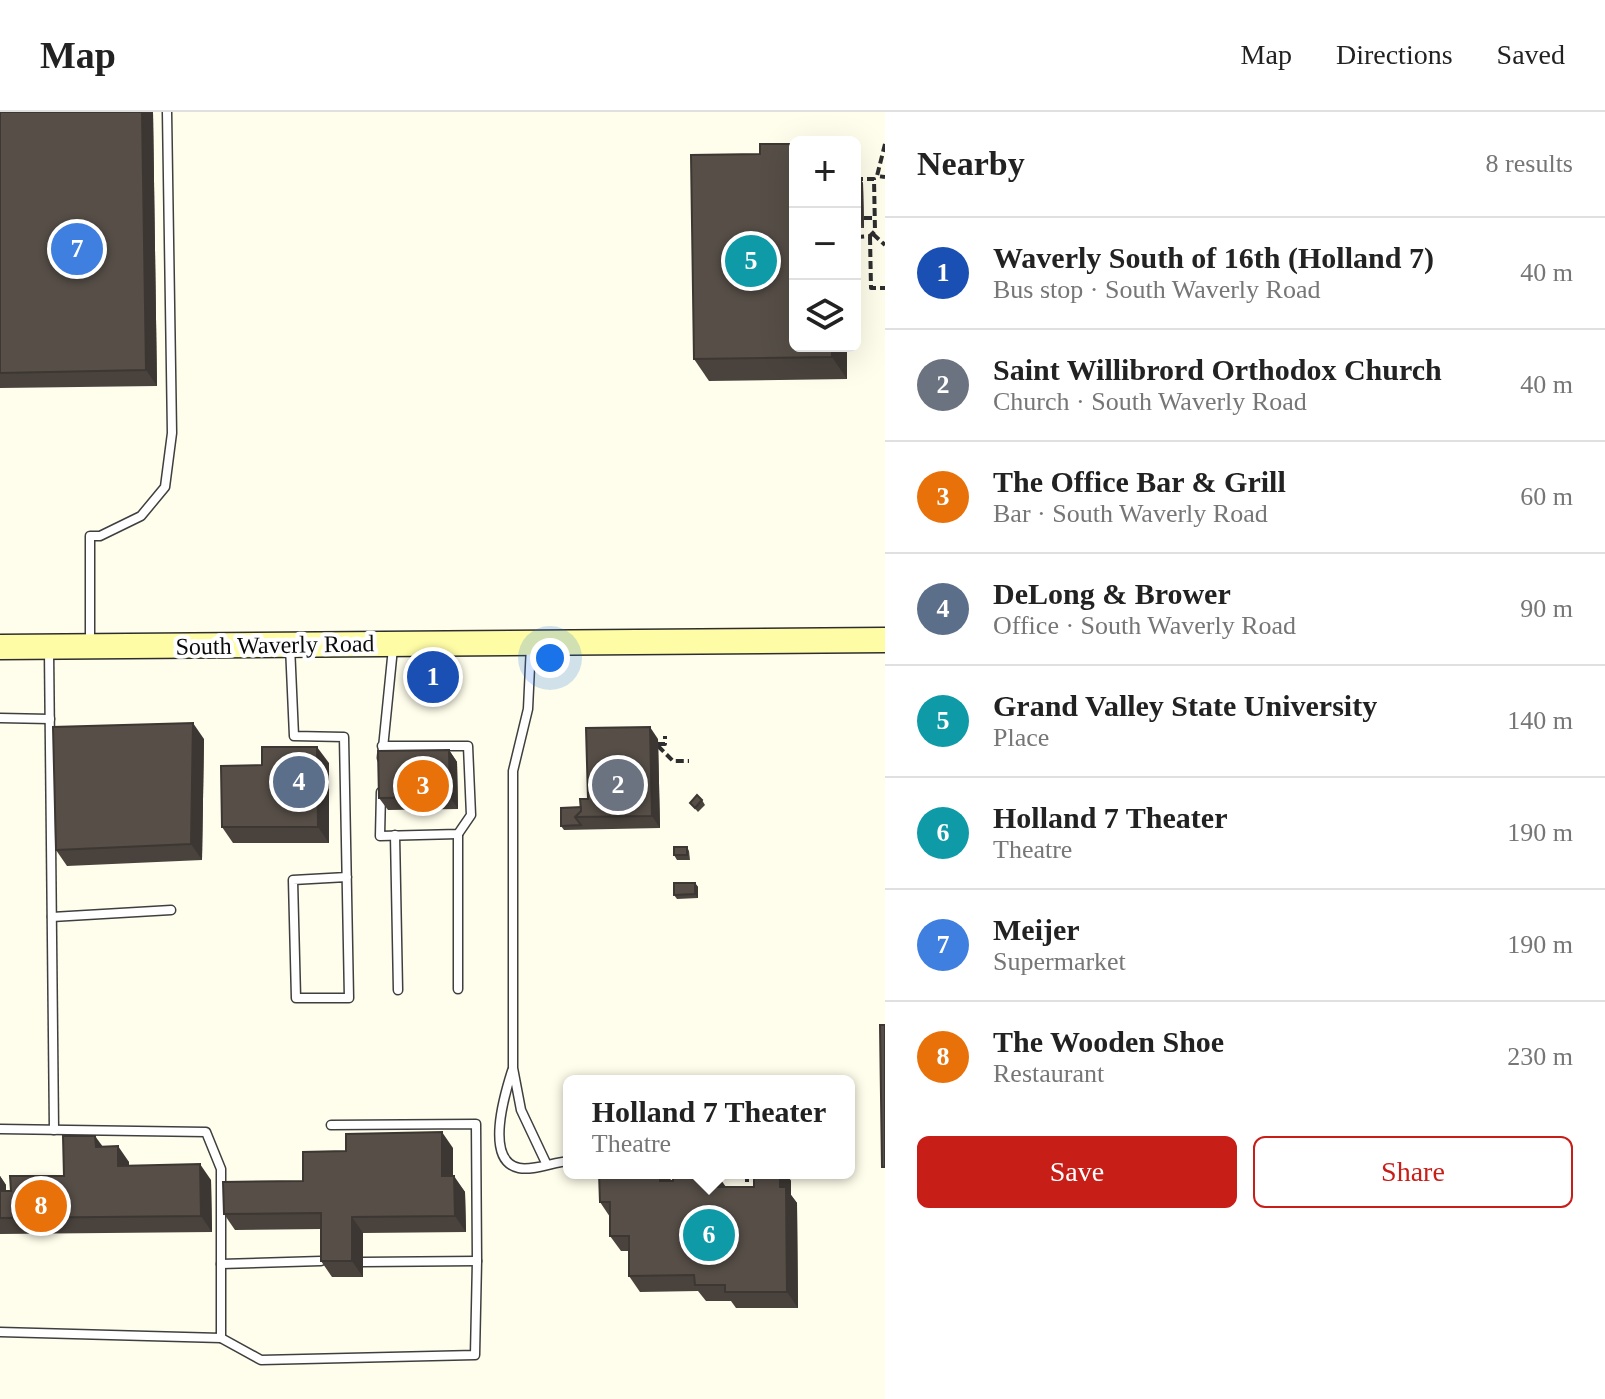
<!DOCTYPE html>
<meta charset="utf-8">
<style>
body{margin:0;font-family:Georgia,serif;background:#f2f2f2;color:#222}
.controls{position:absolute;right:24px;top:24px;display:grid;overflow:hidden;border-radius:12px;box-shadow:0 8px 32px #0002}
.controls button{width:72px;height:72px;display:grid;place-items:center;padding:0;border:0;border-bottom:2px solid #e0e0e0;background:#fff;color:#222;font:40px sans-serif}
.you{position:absolute;left:550px;top:546px;width:28px;height:28px;margin:-20px;border:6px solid #fff;border-radius:50%;background:#1a73e8;box-shadow:0 0 0 12px #1a73e833}
.badge{display:grid;place-items:center;width:52px;height:52px;border-radius:50%;background:#c81e18;color:#fff;font-size:26px;font-weight:700}
.pin{position:absolute;translate:-50% -50%;border:4px solid #fff;box-shadow:0 2px 8px #0006}
.popup{position:absolute;left:563px;top:963px;width:292px;height:104px;box-sizing:border-box;display:grid;place-content:center;border-radius:12px;background:#fff;filter:drop-shadow(0 2px 6px #0005);font-size:26px;white-space:nowrap;color:#767676}
.popup b{font-size:30px;color:#222}
.popup::after{content:'';position:absolute;left:50%;top:100%;margin-left:-16px;border:16px solid transparent;border-top-color:#fff}
.list{margin:0;padding:0;list-style:none}
h2{display:flex;justify-content:space-between;align-items:center;height:104px;margin:0;padding:0 32px;font-size:34px}
h2 small{font-size:26px;font-weight:400;color:#767676}
.list li{display:grid;grid-template-columns:52px 1fr auto;gap:24px;align-items:center;box-sizing:border-box;height:112px;padding:0 32px;border-top:2px solid #e0e0e0}
.list b{display:block;font-size:30px;white-space:nowrap}
.list p{margin:0;font-size:26px;white-space:nowrap;color:#767676}
.list em{font-size:26px;font-style:normal;color:#767676}
.actions{display:flex;gap:16px;padding:24px 32px}
.actions a{flex:1;padding:18px 0;border:2px solid #c81e18;border-radius:12px;text-align:center;font-size:28px;color:#c81e18}
.actions .main{background:#c81e18;color:#fff}
.icon{flex:none;width:44px;height:44px;fill:none;stroke:currentColor;stroke-width:2;stroke-linecap:round;stroke-linejoin:round}
.map{position:relative;flex:none;width:885px;height:1287px;overflow:hidden}
header{display:flex;align-items:center;gap:48px;box-sizing:border-box;height:112px;padding:0 40px;background:#fff;border-bottom:2px solid #e0e0e0}
header strong{font-size:38px}
nav{display:flex;gap:44px;margin-inline-start:auto;font-size:28px}
main{display:flex}
aside{flex:1;background:#fff}
.map>svg:first-child{display:block}
.lines{fill:none;stroke-linecap:round;stroke-linejoin:round}
.lane-casing{stroke:#3f3f3f;stroke-width:11}
.secondary-casing{stroke:#2e2e2e;stroke-width:27}
.path{stroke:#2e2e2e;stroke-width:4;stroke-dasharray:8 4;stroke-linecap:butt}
.lane{stroke:#fff;stroke-width:8}
.secondary{stroke:#fffca6;stroke-width:24}
.wall{fill:#4a433d}
.shaded-wall{fill:#3c3732}
.building{fill:#564e47;stroke:#3c3732;stroke-width:2}
.labels{text-anchor:middle;dominant-baseline:central;stroke-width:8;stroke-linejoin:round;paint-order:stroke}
.street-label{font-size:24px;fill:#0c0c0c;stroke:#fff}
</style>
<header>
<strong>Map</strong>
<nav><a>Map</a><a>Directions</a><a>Saved</a></nav>
</header>
<main>
<div class="map">
<svg width="885" height="1287" viewBox="0 0 885 1287">
<rect width="100%" height="100%" fill="#fffdeb"/>
<g class="lines">
<g class="lane-casing">
<g id="lane">
<path d="M90,530V424H100L141,404L165,375L172,321L167,0"/>
<path d="M531,533L528,597L513,659V956L521,998L546,1051"/>
<path d="M290,534L294,624L344,625L349,886H296L293,768L347,765"/>
<path d="M49,539L54,1018"/>
<path d="M0,606L50,607"/>
<path d="M382,646L393,536"/>
<path d="M381,680L380,724L458,722L471,703L468,634H382"/>
<path d="M458,722V877"/>
<path d="M395,723L398,878"/>
<path d="M52,805L171,798"/>
<path d="M512,959C505,981 484,1049 519,1056C533,1059 554,1050 569,1049"/>
<path d="M0,1017L206,1020L221,1057V1226L0,1220"/>
<path d="M363,1150L477,1149"/>
<path d="M221,1152L321,1149"/>
<path d="M221,1226L261,1248L475,1243L477,1149L476,1012L331,1013"/>
</g>
</g>
<g class="secondary-casing">
<path id="secondary" d="M0,535L885,528"/>
</g>
<g class="path">
<path d="M885,32L877,64L885,65"/>
<path d="M855,67H874L875,119L870,124L855,125"/>
<path d="M864,106H875"/>
<path d="M873,122L885,133"/>
<path d="M870,125L871,176H885"/>
<path d="M658,632H665V624"/>
<path d="M658,634L673,649H689"/>
<path d="M747,1062V1080"/>
</g>
<use href="#lane" class="lane"/>
<use href="#secondary" class="secondary"/>
</g>
<g class="wall">
<path d="M0,0H153L157,274L0,276Z"/>
<path d="M855,59L863,71L864,116H855Z"/>
<path d="M847,234V267L709,269L694,247Z"/>
<path d="M204,627L202,748L67,754L56,738Z"/>
<path d="M658,627L660,716L564,718L561,714L588,687Z"/>
<path d="M449,638L457,650L458,697L388,698L379,686Z"/>
<path d="M329,651V731H233L222,715L262,653Z"/>
<path d="M702,688L705,693L698,700L690,691Z"/>
<path d="M687,735L689,739L690,748H677L674,743Z"/>
<path d="M695,771L698,775V786L677,787L674,783Z"/>
<path d="M103,1035L129,1050V1053L211,1068L212,1120L0,1122V1064L6,1073V1079H11L64,1064Z"/>
<path d="M453,1036V1064L465,1080L466,1120L363,1121V1165H332L321,1149V1117L235,1118L224,1102L303,1069Z"/>
<path d="M754,1061H786L791,1069V1083L797,1091L798,1196H736L731,1189H706L698,1179L640,1180L629,1164V1139H621L610,1124V1105L600,1090L671,1068V1069L718,1064L726,1075H754Z"/>
</g>
<g class="shaded-wall">
<path d="M142,0H153L157,274L146,258Z"/>
<path d="M855,59L863,71L864,116L855,104Z"/>
<path d="M832,234H847V267L832,245Z"/>
<path d="M193,611L204,627L202,748L191,732Z"/>
<path d="M650,615L658,627L660,716L652,704Z"/>
<path d="M317,635L329,651V731L318,715Z"/>
<path d="M449,638L457,650L458,697L450,685Z"/>
<path d="M695,771L698,775V786L695,782Z"/>
<path d="M442,1020L453,1036V1080L442,1064Z"/>
<path d="M95,1024L106,1039L96,1035Z"/>
<path d="M118,1034L129,1050V1069L118,1054Z"/>
<path d="M200,1052L211,1068L212,1120L201,1104Z"/>
<path d="M660,1061H666L671,1068L672,1085L660,1069Z"/>
<path d="M780,1061H786L791,1069V1083L797,1091L798,1196L787,1180Z"/>
<path d="M0,1064L6,1073V1094L0,1085Z"/>
<path d="M454,1064L465,1080L466,1120L455,1104Z"/>
<path d="M718,1064L729,1080L718,1075Z"/>
<path d="M352,1105L363,1121V1165L352,1149Z"/>
</g>
<g class="building">
<path d="M0,0H142L146,258L0,261Z"/>
<path d="M760,32H795V234H832V245L694,247L691,43L760,42Z"/>
<path d="M193,611L191,732L56,738L53,615Z"/>
<path d="M650,615L652,704L575,705L581,699L580,687H588L586,616Z"/>
<path d="M262,635H317L318,715H222L221,654L262,653Z"/>
<path d="M449,638L450,685L379,686L378,639Z"/>
<path d="M697,683L702,688L695,696L690,691Z"/>
<path d="M581,695V699L575,705L581,713L561,714V696Z"/>
<rect x="674" y="735" width="13" height="8"/>
<path d="M674,771H695V782L674,783Z"/>
<path d="M880,913H885V1055H882Z"/>
<path d="M442,1020V1064H454L455,1104L352,1105V1149H321V1101L224,1102L223,1070L303,1069V1040L346,1039V1022Z"/>
<path d="M63,1024H95L96,1035L118,1034V1054L200,1052L201,1104L0,1106V1079H11L10,1064H64Z"/>
<path d="M599,1061H660V1069H673V1065L718,1064V1075H754V1061H780V1075H786L787,1180H725V1173H695L694,1163L629,1164V1124H610V1090H600Z"/>
</g>
<g class="labels">
<g class="street-label">
<text transform="translate(275 533) rotate(-1)">South Waverly Road</text>
</g>
</g>
</svg>
<div class="controls">
<button>+</button>
<button>−</button>
<button><svg class="icon" aria-label="layers" viewBox="0 0 24 24"><path d="M12 4l9 5-9 5-9-5zM3 14l9 5 9-5"/></svg></button>
</div>
<div class="you"></div>
<div class="pin badge" style="left:433px;top:565px;background:#1a4fb4">1</div>
<div class="pin badge" style="left:618px;top:673px;background:#6b7280">2</div>
<div class="pin badge" style="left:423px;top:674px;background:#e8710a">3</div>
<div class="pin badge" style="left:299px;top:670px;background:#5c6f8a">4</div>
<div class="pin badge" style="left:751px;top:149px;background:#0f9aa8">5</div>
<div class="pin badge" style="left:709px;top:1123px;background:#0f9aa8">6</div>
<div class="popup"><b>Holland 7 Theater</b>Theatre</div>
<div class="pin badge" style="left:77px;top:137px;background:#3f7fe0">7</div>
<div class="pin badge" style="left:41px;top:1094px;background:#e8710a">8</div>
</div>
<aside>
<h2>Nearby<small>8 results</small></h2>
<ul class="list">
<li><span class="badge" style="background:#1a4fb4">1</span><div><b>Waverly South of 16th (Holland 7)</b><p>Bus stop · South Waverly Road</p></div><em>40 m</em></li>
<li><span class="badge" style="background:#6b7280">2</span><div><b>Saint Willibrord Orthodox Church</b><p>Church · South Waverly Road</p></div><em>40 m</em></li>
<li><span class="badge" style="background:#e8710a">3</span><div><b>The Office Bar &amp; Grill</b><p>Bar · South Waverly Road</p></div><em>60 m</em></li>
<li><span class="badge" style="background:#5c6f8a">4</span><div><b>DeLong &amp; Brower</b><p>Office · South Waverly Road</p></div><em>90 m</em></li>
<li><span class="badge" style="background:#0f9aa8">5</span><div><b>Grand Valley State University</b><p>Place</p></div><em>140 m</em></li>
<li><span class="badge" style="background:#0f9aa8">6</span><div><b>Holland 7 Theater</b><p>Theatre</p></div><em>190 m</em></li>
<li><span class="badge" style="background:#3f7fe0">7</span><div><b>Meijer</b><p>Supermarket</p></div><em>190 m</em></li>
<li><span class="badge" style="background:#e8710a">8</span><div><b>The Wooden Shoe</b><p>Restaurant</p></div><em>230 m</em></li>
</ul>
<div class="actions"><a class="main">Save</a><a>Share</a></div>
</aside>
</main>
